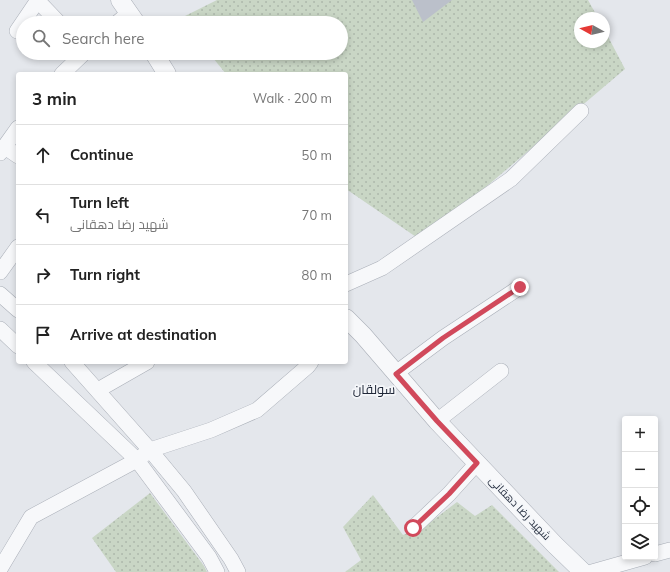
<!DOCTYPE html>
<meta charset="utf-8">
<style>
body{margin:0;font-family:Mulish,Cairo,sans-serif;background:#f6f6f6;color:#222}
.controls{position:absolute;right:12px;bottom:12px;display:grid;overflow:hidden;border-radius:4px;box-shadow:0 2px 6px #0003}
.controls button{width:36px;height:36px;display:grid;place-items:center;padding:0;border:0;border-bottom:1px solid #e0e0e0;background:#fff;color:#222;font:20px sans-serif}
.compass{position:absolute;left:574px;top:12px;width:36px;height:36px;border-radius:50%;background:#fff;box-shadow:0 2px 6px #0003;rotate:278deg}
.stop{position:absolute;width:12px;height:12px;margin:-9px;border:3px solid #d1495b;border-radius:50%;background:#fff}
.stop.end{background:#d1495b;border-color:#fff;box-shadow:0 1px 4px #0008}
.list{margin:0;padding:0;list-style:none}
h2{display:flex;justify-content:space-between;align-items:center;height:52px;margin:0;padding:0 16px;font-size:17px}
h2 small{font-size:13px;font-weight:400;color:#767676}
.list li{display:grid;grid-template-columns:26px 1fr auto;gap:12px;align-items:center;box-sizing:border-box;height:60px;padding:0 16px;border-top:1px solid #e0e0e0}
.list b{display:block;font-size:15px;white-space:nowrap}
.list p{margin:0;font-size:13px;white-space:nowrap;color:#767676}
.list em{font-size:13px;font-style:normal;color:#767676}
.icon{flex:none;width:22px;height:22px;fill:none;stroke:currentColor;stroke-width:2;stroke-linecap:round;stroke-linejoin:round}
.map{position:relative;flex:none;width:670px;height:572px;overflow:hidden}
.search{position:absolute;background:#fff;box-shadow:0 2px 6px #0003;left:16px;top:16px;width:332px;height:44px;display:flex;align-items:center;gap:10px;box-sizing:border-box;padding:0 14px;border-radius:22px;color:#767676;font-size:15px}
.panel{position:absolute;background:#fff;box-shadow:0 2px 6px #0003;left:16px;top:72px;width:332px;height:292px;border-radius:4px}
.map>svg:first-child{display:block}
.garden{fill:url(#garden-dots)}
.building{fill:#bbc0ca}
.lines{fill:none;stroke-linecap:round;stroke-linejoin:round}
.minor-casing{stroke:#a9aeb7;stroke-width:16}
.tertiary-casing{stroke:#a9aeb7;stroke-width:19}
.minor{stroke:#f7f8fa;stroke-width:15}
.tertiary{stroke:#f7f8fa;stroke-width:18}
.route{stroke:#d1495b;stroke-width:5}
.labels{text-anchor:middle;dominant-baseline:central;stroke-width:3.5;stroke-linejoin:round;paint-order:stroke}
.street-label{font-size:11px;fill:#2b3445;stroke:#f4f6f9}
.quarter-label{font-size:13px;fill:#1d2536;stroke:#f4f6f9}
</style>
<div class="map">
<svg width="670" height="572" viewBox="0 0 670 572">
<defs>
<pattern id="garden-dots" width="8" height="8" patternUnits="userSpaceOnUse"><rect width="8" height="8" fill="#c9d6c5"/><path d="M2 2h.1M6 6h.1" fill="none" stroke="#adb8ab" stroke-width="1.8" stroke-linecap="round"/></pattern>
</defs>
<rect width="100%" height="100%" fill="#e4e7ec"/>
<g class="garden">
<path d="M217,0H588L598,18H580V42H604V29L625,69L422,241L346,189V74H226L209,53H341V23H185L181,18Z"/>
<path d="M150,493L204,566L207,572H116L92,538Z"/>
<path d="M373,495L403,535L428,524L457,502L475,516L492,505L559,572H345L361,560L343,527Z"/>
</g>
<path class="building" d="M412,0H452L423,22Z"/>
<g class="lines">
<g class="minor-casing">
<g id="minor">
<path d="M38,1L59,23"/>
<path d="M117,23L129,13"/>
<path d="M17,31L38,0"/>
<path d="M62,74L84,53"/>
<path d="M5,147L18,156"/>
<path d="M0,153L18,128"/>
<path d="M0,272L18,247"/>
<path d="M346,284L382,268L511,179L581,111"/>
<path d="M0,294L18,310"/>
<path d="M0,329L18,346"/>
<path d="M34,362L137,460L209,557L217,572"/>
<path d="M72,362L150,450L184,491L231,559L238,572"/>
<path d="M396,373L443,338L520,287"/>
<path d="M98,390L147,362"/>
<path d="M437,421L501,371"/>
<path d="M413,528L449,494L477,463"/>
<path d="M655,554L670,550"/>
<path d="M0,569L31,517L137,460L150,450L211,430L257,410L308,366L311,362"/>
<path d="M592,572L645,557"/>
</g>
</g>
<g class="tertiary-casing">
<g id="tertiary">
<path d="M120,0L136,23"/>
<path d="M154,53L167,74"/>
<path d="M346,318L363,335L437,421L555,545L583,572"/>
</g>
</g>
<use href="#minor" class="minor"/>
<use href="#tertiary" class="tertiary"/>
</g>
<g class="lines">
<path class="route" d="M413,528L449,494L477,463L437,421L396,374L443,338L520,287"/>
</g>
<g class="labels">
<g class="street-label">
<text transform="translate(520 508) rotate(46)">شهید رضا دهقانی</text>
</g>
<g class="quarter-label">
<text x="374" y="389">سولقان</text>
</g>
</g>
</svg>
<div class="controls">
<button>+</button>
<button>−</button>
<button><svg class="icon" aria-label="locate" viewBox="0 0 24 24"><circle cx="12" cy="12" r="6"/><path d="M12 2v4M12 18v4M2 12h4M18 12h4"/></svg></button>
<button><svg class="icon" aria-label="layers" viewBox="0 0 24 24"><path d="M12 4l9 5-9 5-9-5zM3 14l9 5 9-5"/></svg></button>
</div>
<svg class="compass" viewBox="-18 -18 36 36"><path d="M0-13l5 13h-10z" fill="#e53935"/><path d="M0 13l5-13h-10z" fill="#767676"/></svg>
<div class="stop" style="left:413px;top:528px"></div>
<div class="stop end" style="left:520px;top:287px"></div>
<div class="search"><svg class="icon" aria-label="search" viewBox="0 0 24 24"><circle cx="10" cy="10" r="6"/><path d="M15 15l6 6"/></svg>Search here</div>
<section class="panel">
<h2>3 min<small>Walk · 200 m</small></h2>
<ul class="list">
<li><svg class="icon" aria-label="ahead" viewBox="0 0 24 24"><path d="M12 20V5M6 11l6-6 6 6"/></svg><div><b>Continue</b></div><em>50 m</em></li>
<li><svg class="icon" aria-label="left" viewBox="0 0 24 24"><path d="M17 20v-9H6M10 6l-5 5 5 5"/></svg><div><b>Turn left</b><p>شهید رضا دهقانی</p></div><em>70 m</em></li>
<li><svg class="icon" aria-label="right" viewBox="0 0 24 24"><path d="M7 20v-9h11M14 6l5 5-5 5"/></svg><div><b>Turn right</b></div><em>80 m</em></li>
<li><svg class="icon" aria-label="arrive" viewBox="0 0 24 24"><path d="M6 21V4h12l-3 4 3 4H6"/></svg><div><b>Arrive at destination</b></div></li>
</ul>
</section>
</div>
